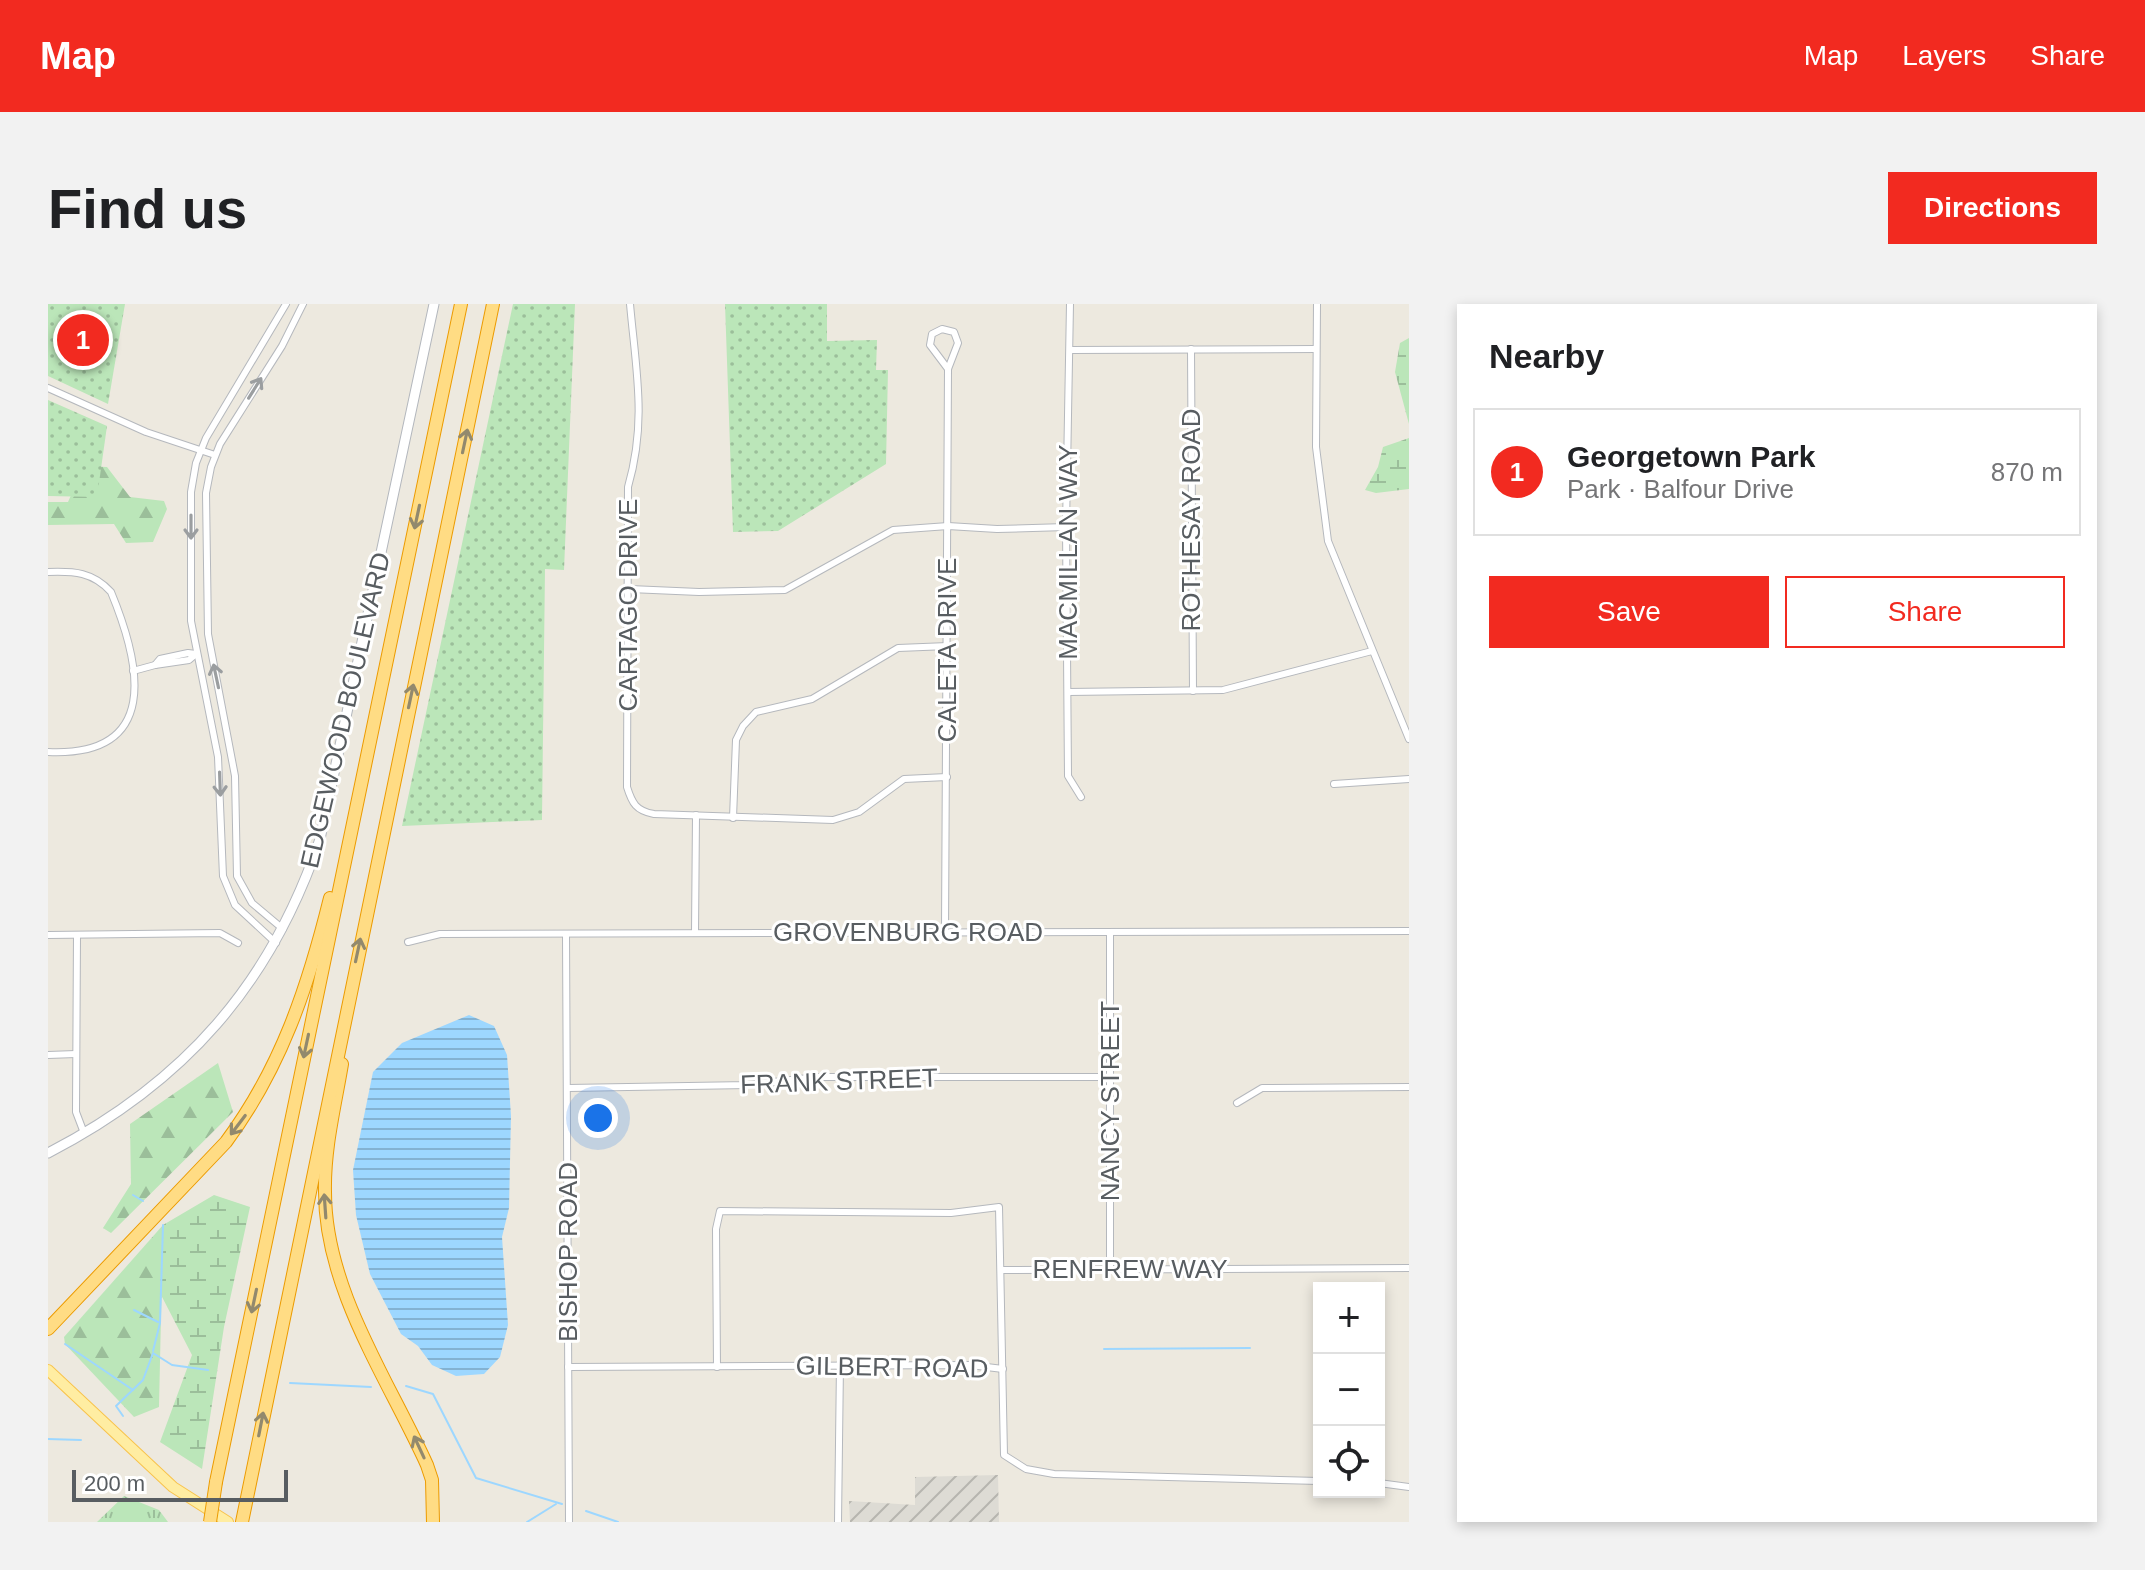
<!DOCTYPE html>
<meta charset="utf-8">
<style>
body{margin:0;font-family:Arial,sans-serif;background:#f2f2f2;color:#202124}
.controls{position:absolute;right:24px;bottom:24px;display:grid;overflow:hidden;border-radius:0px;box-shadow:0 4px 12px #0003}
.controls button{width:72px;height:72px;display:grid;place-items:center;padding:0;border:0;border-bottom:2px solid #e0e0e0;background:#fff;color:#202124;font:40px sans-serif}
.scale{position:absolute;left:24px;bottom:20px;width:216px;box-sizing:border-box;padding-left:8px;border:4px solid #585d61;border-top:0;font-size:22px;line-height:28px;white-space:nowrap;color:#585d61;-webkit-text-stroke:6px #fff;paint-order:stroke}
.you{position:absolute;left:550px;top:814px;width:28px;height:28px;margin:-20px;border:6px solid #fff;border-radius:50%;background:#1a73e8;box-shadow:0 0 0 12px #1a73e833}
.badge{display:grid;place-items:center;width:52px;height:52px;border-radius:50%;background:#f22a20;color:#fff;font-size:26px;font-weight:700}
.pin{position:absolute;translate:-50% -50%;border:4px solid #fff;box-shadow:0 2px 8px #0006}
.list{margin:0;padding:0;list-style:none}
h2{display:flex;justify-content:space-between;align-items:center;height:104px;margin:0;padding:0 32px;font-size:34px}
h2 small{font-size:26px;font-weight:400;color:#757577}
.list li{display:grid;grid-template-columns:52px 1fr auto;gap:24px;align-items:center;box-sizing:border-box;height:128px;margin:0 16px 16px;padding:0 16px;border:2px solid #e0e0e0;border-radius:0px}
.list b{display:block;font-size:30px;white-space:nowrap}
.list p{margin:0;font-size:26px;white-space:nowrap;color:#757577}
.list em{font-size:26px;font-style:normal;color:#757577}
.actions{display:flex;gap:16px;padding:24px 32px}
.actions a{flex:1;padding:18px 0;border:2px solid #f22a20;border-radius:0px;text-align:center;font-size:28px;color:#f22a20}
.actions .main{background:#f22a20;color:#fff}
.icon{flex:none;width:44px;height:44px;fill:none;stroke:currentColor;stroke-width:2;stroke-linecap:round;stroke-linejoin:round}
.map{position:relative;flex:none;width:1361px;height:1218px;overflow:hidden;border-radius:0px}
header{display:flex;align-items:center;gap:48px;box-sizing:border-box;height:112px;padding:0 40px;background:#f22a20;color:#fff}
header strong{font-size:38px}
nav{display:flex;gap:44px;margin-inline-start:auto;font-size:28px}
.intro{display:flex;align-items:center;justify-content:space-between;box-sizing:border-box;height:192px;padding:0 48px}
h1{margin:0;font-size:56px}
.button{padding:20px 36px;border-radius:0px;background:#f22a20;color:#fff;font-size:28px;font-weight:700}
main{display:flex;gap:48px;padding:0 48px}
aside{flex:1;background:#fff;border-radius:0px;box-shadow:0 4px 12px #0003}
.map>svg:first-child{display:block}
.industrial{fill:url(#industrial-furrows)}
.grass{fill:url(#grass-tufts)}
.forest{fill:url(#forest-firs)}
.wetland{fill:url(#wetland-marsh)}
.park{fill:url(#park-dots)}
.water{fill:url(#water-rules)}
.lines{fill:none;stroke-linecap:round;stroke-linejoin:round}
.stream{stroke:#9dd7ff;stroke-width:2}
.street-casing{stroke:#b5b8bd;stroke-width:8}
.secondary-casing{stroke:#b3b7bd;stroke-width:11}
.primary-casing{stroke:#f8c34c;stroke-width:12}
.highway-casing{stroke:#ec9b00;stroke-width:14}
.street{stroke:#fff;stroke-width:6}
.secondary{stroke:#fff;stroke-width:9}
.primary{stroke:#ffeda2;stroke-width:10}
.highway{stroke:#ffdc84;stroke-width:12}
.highway-bridge-casing{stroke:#ec9b00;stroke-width:14;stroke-linecap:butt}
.highway-bridge{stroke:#ffdc84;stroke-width:12}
.oneway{stroke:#9b9ea0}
.oneway2{stroke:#92896d}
.labels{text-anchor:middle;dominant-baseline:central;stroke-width:6;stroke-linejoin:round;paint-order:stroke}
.street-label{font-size:26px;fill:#585d61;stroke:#fff}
</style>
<header>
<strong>Map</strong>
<nav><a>Map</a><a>Layers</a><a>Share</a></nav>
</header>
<div class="intro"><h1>Find us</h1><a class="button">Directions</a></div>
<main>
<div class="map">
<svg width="1361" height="1218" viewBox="0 0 1361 1218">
<defs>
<pattern id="industrial-furrows" width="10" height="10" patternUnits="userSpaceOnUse" patternTransform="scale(2)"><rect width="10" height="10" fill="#dddbd4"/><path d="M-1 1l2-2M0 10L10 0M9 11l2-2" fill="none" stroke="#b6b5af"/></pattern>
<pattern id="grass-tufts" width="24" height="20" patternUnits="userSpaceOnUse" patternTransform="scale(2)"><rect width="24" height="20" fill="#bbe6b9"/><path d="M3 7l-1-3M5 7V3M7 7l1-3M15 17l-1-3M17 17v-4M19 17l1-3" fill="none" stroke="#9bbe9a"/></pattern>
<pattern id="forest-firs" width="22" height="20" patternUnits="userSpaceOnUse" patternTransform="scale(2)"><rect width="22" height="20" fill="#bbe6b9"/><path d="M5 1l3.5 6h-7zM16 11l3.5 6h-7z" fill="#9bbe9a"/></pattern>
<pattern id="wetland-marsh" width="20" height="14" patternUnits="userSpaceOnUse" patternTransform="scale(2)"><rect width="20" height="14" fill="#bbe6b9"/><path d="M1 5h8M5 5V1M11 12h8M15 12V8" fill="none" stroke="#9bbe9a"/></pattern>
<pattern id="park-dots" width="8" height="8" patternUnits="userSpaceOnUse" patternTransform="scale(2)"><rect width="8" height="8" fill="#bbe6b9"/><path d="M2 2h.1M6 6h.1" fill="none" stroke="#9bbe9a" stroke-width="1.8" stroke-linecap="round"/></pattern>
<pattern id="water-rules" width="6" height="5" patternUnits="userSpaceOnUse" patternTransform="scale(2)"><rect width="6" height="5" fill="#9dd7ff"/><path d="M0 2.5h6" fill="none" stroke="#83b2d2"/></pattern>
</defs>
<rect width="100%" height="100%" fill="#ede9df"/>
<path class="industrial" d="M950,1171L951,1218H802L801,1197L867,1201V1173Z"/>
<path class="grass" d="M76,1192L111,1206L120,1218H49Z"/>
<g class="forest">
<path d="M36,162L59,163L82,193L116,197L119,205L105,238L78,239L66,220L0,221V198H20Z"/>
<path d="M170,759L185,808L63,929L55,924L83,880L82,820Z"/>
<path d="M115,921L111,1103L86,1113L17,1040L16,1033Z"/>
</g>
<g class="wetland">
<path d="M1361,34V120L1347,68L1352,39Z"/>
<path d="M1361,134V185L1328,189L1317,186L1330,163L1335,143Z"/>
<path d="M166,891L202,903L176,1023L154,1165L112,1138L144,1051L112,989L115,921Z"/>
</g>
<g class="park">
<path d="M0,0H77L60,100L0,72Z"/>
<path d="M465,0H527L516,266L497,265L494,516L354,522Z"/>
<path d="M677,0H779V37L829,36L828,66H840L838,160L730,227L685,228Z"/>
<path d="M0,96L59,122L49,193L0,192Z"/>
</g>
<path class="water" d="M421,711L446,722L459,751L463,812L461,904L454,933L460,1021L452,1053L436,1070L408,1072L384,1061L370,1042L353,1030L322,970L308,911L305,866L325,768L354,739Z"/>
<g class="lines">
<g class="stream">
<path d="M85,891L95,897"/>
<path d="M86,1006L110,1018"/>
<path d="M17,1040L85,1086"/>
<path d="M1056,1045L1202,1044"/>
<path d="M105,1047L112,1019L115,921"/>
<path d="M242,1079L323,1083"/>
<path d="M358,1082L385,1090L428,1174L514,1200"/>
<path d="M75,1112L68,1102L95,1076L105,1049L124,1061L160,1066"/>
<path d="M0,1135L33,1136"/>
<path d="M538,1207L570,1218"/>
<path d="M479,1218L508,1200"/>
</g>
<g class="street-casing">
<g id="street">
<path d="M582,0C588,67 599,117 580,183L579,483C584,499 588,507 606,510L785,516L811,508L856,475L899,473"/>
<path d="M1022,0L1018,223L1020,472L1033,493"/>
<path d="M1269,0L1268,143L1280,237L1361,435"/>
<path d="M1143,45L1145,387"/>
<path d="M1022,46L1268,45"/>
<path d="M0,84L98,128L167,151"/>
<path d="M0,268C26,267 45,268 63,288C94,363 112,453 0,448"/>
<path d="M582,285L651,288L737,286L845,226L900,222L949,225L1018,223"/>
<path d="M140,349L148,350L141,356L107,361L112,355Z"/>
<path d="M85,367L107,361"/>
<path d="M1020,388L1175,386L1324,347"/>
<path d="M1286,480L1361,475"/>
<path d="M685,514L688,436L695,422L708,408L764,395L850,344L900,342"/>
<path d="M235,625L204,599L189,572L187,472L160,330L158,189L163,163L172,140L234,42L255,0"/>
<path d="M897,627L900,65L910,39L906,28L894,25L884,30L882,41L900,65"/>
<path d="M647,629L648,511"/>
<path d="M1062,629V965"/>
<path d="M0,631L172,629L190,639"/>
<path d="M29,631L28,808L36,829"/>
<path d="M518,631L521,1218"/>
<path d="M360,638L392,630L1361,627"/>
<path d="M228,639L187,601L175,572L170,453L143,317V188L148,159L158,134L238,0"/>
<path d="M0,751L28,750"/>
<path d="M520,784L700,781L769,773H1063"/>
<path d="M1189,799L1214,784L1361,783"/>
<path d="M954,966L1361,964"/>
<path d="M520,1063L922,1061L955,1065"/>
<path d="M669,1063L668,925L672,907L903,909L951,903L956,1151L978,1165L1006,1170L1271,1177"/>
<path d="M1331,1179L1361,1183"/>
<path d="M790,1218L792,1060"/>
</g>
</g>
<g class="secondary-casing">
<path id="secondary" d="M0,849C136,779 223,680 272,535L386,0"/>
</g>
<g class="primary-casing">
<path id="primary" d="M0,1066L125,1183L180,1218"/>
</g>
<g class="highway-casing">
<g id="highway">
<path d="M294,760C287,802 276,845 277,888C277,985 340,1075 379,1161L384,1176L385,1218"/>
<path d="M0,1025L178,838C233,764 260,683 282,594"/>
<path d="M168,1178L413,0"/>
<path d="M194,1218L445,0"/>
</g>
</g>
<use href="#street" class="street"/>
<use href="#secondary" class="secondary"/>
<use href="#primary" class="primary"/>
<use href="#highway" class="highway"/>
<g class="highway-bridge-casing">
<path id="highway-bridge" d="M162,1218L168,1178"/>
</g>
<use href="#highway-bridge" class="highway-bridge"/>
</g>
<defs><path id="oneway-shaft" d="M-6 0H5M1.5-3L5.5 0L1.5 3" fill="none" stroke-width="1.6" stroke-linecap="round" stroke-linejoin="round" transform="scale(2)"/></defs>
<g class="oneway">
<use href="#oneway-shaft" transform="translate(207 84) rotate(-58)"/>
<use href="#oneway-shaft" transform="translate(143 223) rotate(90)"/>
<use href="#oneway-shaft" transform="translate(168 372) rotate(-102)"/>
<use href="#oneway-shaft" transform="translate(172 480) rotate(88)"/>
</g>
<g class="oneway2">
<use href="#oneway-shaft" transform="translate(417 137) rotate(-78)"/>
<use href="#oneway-shaft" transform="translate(369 213) rotate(102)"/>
<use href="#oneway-shaft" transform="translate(363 392) rotate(-78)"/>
<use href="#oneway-shaft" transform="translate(310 646) rotate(-78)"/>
<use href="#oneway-shaft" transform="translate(258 742) rotate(102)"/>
<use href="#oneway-shaft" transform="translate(190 821) rotate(127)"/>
<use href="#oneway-shaft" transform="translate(277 902) rotate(-94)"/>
<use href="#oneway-shaft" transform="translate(206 997) rotate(102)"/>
<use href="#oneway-shaft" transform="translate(213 1120) rotate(-79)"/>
<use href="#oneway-shaft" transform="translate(371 1143) rotate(-115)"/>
</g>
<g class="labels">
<g class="street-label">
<text transform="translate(1143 216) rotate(-90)">ROTHESAY ROAD</text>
<text transform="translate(1020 248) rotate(-90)">MACMILLAN WAY</text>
<text transform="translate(580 301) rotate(-90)">CARTAGO DRIVE</text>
<text transform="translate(899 346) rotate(-90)">CALETA DRIVE</text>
<text transform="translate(297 406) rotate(-77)">EDGEWOOD BOULEVARD</text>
<text x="860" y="628">GROVENBURG ROAD</text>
<text transform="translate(791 777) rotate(-2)">FRANK STREET</text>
<text transform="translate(1062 797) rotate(-90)">NANCY STREET</text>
<text transform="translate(520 948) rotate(-90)">BISHOP ROAD</text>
<text x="1082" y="965">RENFREW WAY</text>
<text transform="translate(844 1063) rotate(1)">GILBERT ROAD</text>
</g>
</g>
</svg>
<div class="controls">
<button>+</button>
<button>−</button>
<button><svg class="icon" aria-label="locate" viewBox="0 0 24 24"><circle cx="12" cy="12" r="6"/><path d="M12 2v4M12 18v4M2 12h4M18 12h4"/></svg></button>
</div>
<div class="scale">200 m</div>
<div class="you"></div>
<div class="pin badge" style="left:35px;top:36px">1</div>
</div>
<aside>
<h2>Nearby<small></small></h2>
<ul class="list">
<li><span class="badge">1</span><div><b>Georgetown Park</b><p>Park · Balfour Drive</p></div><em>870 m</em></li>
</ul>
<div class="actions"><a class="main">Save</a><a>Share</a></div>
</aside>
</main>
